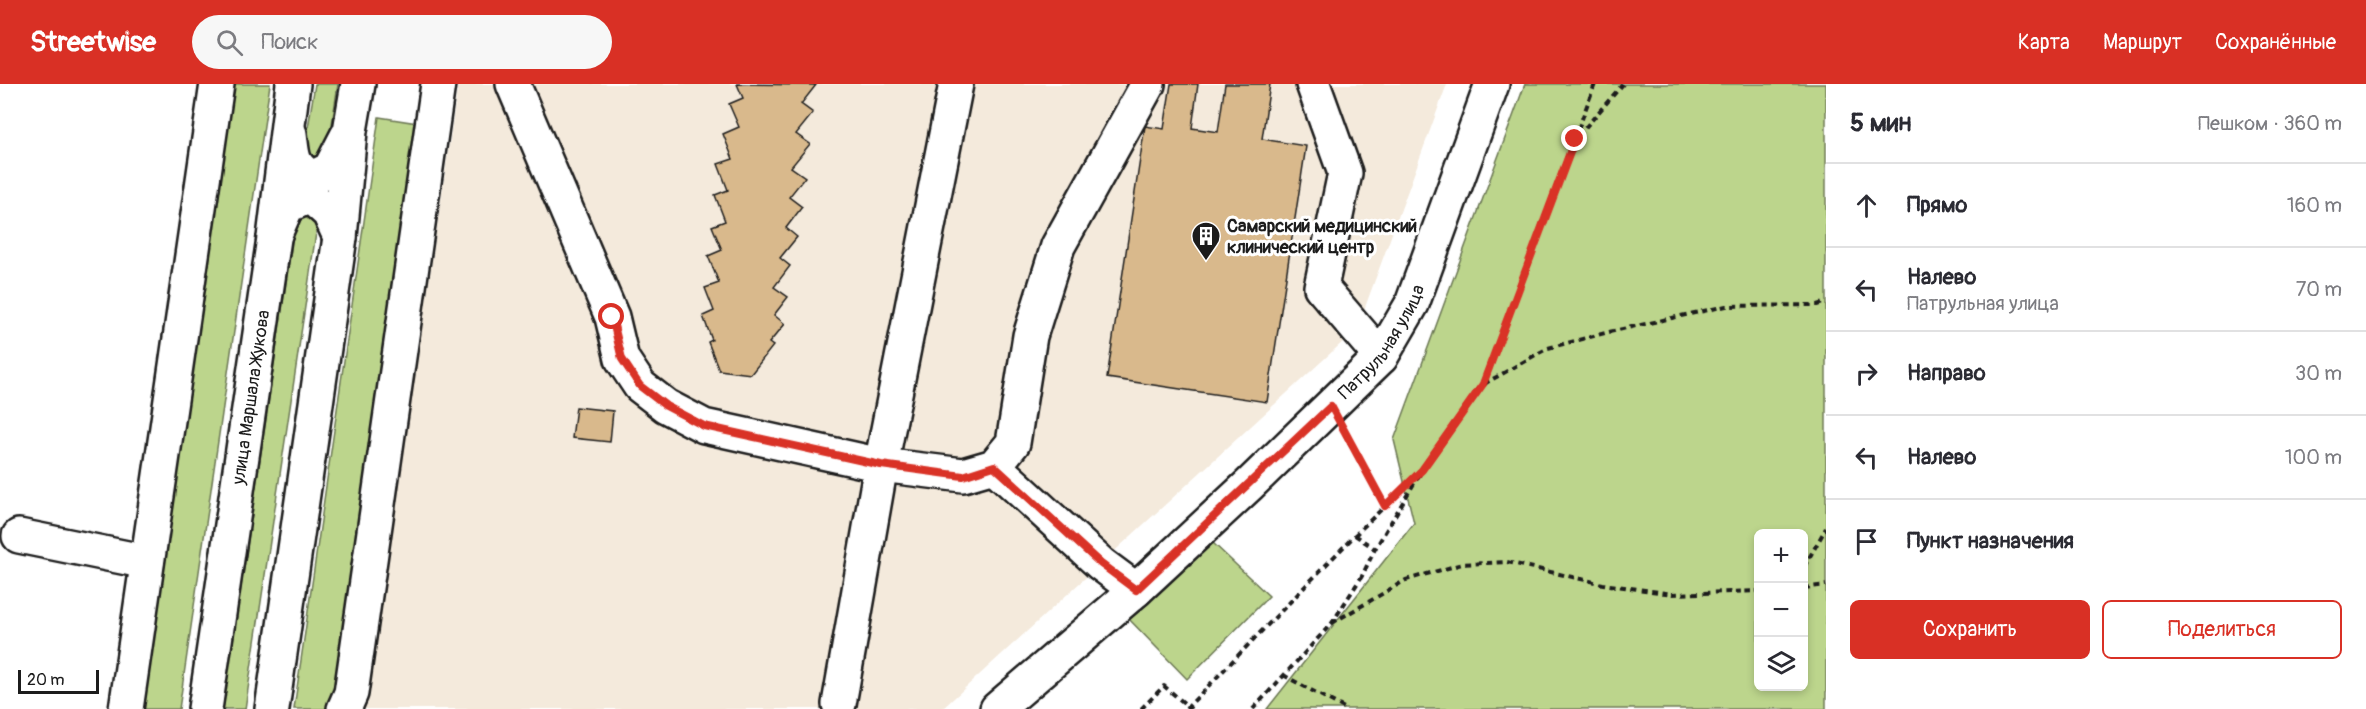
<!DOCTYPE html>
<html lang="ru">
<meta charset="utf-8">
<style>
body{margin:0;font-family:Pangolin,sans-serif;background:#f7f7f7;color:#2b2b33}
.controls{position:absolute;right:18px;bottom:18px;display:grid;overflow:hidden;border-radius:9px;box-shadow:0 3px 9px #0003}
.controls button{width:54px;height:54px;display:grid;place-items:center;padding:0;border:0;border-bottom:2px solid #e1e1e2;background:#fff;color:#2b2b33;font:30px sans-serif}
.scale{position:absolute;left:18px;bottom:15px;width:81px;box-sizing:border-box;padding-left:6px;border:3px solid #1c1c1c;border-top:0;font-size:16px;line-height:21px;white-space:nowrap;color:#1c1c1c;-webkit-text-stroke:4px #fff;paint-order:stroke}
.stop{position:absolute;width:18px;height:18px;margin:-14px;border:4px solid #d93025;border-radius:50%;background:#fff}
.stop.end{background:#d93025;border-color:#fff;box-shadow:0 2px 6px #0008}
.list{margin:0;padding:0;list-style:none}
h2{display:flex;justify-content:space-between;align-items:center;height:78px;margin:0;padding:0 24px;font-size:26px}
h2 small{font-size:20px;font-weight:400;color:#7c7c81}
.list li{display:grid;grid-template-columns:39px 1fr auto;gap:18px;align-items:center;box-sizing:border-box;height:84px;padding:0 24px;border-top:2px solid #e1e1e2}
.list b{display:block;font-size:22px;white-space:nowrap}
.list p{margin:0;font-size:20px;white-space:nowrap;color:#7c7c81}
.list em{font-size:20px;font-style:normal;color:#7c7c81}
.actions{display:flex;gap:12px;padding:18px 24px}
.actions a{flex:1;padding:14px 0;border:2px solid #d93025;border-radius:9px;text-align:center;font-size:21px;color:#d93025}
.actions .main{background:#d93025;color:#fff}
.icon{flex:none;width:33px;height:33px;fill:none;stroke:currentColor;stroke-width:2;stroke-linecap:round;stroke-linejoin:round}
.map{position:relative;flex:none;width:1826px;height:625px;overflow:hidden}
header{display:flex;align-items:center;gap:36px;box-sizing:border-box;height:84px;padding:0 30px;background:#d93025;color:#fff}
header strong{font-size:28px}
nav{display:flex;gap:33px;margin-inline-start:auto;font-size:21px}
.search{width:420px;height:54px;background:#f7f7f7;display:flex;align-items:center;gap:15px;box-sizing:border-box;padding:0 21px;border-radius:33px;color:#7c7c81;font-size:22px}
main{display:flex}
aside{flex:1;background:#fff}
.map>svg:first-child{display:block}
.built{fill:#f4eadc}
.green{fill:#bcd58c;stroke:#6c7854;stroke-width:1.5;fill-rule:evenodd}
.building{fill:#d9b98c;stroke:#1c1c1c;stroke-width:1.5}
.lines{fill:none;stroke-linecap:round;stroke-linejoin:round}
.minor-casing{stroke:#1c1c1c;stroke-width:38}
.major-casing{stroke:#1c1c1c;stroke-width:38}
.path{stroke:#1c1c1c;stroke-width:4;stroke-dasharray:6 4.5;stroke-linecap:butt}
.minor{stroke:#fff;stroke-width:33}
.major{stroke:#fff;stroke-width:33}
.route{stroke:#d93025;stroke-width:8}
.labels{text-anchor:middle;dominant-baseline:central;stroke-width:6;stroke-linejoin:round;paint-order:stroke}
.poi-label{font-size:18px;font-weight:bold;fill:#1c1c1c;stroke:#fff;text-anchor:start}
.street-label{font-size:18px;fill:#1c1c1c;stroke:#fff}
</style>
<header>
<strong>Streetwise</strong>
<div class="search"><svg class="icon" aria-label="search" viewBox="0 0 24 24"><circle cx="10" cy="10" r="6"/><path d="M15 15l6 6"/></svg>Поиск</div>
<nav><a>Карта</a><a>Маршрут</a><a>Сохранённые</a></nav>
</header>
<main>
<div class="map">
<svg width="1826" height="625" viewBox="0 0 1826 625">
<rect width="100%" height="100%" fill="#fff"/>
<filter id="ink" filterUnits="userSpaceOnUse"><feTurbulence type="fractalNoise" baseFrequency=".0167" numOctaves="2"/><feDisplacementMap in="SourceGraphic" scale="12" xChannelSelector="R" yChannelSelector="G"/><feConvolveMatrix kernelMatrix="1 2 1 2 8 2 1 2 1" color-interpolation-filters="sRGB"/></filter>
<g filter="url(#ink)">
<path class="built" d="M458,0H1447L1357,245L942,625H361L368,611Z"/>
<g class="green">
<path d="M231,0H270L179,625H139Z"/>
<path d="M315,0H338L328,67L318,73L308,70L305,63Z"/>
<path d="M1525,0H1826V625H1267L1414,439L1394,356ZM1758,450H1804V602H1758Z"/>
<path d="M379,33L417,39L333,621L332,625H294Z"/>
<path d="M303,130L314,134L317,142L245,625H223L295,138Z"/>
<path d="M1212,458L1269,512L1187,595L1127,533Z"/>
</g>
<g class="building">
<path d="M737,0L816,1L801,20L813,29L796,50L810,60L791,83L805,93L789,113L802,123L786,144L797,153L780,174L790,182L774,203L788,213L774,231L785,240L769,259L773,262L751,290L719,286L708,258L712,256L703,232L714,227L705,204L719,199L708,172L722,166L712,142L725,137L715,111L728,106L718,80L733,75L723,50L739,43L729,20L743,14Z"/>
<path d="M1171,0H1198L1192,44L1218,48L1225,0H1270L1262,55L1306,62L1267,318L1107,294L1145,42L1164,45Z"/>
<path d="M576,323L613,327L610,358L572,354Z"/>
</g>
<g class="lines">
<g class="minor-casing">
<g id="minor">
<path d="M513,0L612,233L622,275L640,302L666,322L704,342L881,381L963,391L994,382L1013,359L1030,252L1058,162L1148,0"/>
<path d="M1313,0L1345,89L1321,203L1381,273"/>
<path d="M994,382L1101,480L1136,506"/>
<path d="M19,452L147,478"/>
<path d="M839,620L881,381L956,0"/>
<path d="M126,625L217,0"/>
<path d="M344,625L351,609L438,0"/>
<path id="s1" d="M997,625L1136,506L1249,401L1381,273L1412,220L1492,0"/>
</g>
</g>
<g class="major-casing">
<g id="major">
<path d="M290,50C293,74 291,80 312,94L330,85L347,52"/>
<path d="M275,150L287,122L310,112L329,129L340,153"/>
<path id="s2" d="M205,625L274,154L293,0"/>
<path d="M272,625L340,153L350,47L358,0"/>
</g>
</g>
<g class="path">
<path d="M1578,52L1623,0"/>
<path d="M1484,300L1548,264L1609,248L1726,222L1817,221L1826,218"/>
<path d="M1345,349L1385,422"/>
<path d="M1355,451L1375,465"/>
<path d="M1804,483L1826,444"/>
<path d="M1804,504L1826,501"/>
<path d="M1332,539L1406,496L1462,480L1507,478L1603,500L1672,510L1758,507"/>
<path d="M1283,591L1346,625"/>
<path d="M1141,625L1164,602L1191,625"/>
<path d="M1186,625L1355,451L1417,391"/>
<path d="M1253,625L1332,539L1362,492L1375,465L1422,386L1483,300L1595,0"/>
</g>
<use href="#minor" class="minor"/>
<use href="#major" class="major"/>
</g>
</g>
<g class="lines" filter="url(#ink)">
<path class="route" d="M612,233L622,275L640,302L666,322L704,342L881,381L963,392L994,382L1101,480L1136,506L1331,322L1385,422L1422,386L1483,300L1575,55"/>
</g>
<defs>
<g id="building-pin" transform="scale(1.5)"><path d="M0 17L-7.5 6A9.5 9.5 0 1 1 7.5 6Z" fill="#1c1c1c" stroke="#fff"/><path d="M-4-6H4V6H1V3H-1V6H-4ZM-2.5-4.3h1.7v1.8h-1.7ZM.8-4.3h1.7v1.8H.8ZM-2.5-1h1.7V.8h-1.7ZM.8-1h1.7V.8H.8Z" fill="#fff"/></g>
</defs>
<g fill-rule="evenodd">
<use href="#building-pin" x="1206" y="152"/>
</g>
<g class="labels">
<g class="poi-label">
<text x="1227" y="142">Самарский медицинский<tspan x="1227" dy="21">клинический центр</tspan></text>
</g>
<g class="street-label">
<text stroke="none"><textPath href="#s1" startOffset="534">Патрульная улица</textPath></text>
<text stroke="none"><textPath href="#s2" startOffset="315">улица Маршала Жукова</textPath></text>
</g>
</g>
</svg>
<div class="controls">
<button>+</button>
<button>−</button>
<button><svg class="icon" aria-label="layers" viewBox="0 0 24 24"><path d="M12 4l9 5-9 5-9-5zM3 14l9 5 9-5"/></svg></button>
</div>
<div class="scale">20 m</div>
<div class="stop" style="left:612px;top:233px"></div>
<div class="stop end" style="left:1575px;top:55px"></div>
</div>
<aside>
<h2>5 мин<small>Пешком · 360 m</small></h2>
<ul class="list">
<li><svg class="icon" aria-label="ahead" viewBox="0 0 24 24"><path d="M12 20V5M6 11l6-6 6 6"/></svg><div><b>Прямо</b></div><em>160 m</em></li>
<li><svg class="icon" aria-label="left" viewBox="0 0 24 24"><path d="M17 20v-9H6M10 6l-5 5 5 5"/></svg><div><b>Налево</b><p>Патрульная улица</p></div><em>70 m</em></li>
<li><svg class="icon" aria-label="right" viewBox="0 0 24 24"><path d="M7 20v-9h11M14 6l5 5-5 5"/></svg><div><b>Направо</b></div><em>30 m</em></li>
<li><svg class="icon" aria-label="left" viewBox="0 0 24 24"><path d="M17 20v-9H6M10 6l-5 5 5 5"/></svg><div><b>Налево</b></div><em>100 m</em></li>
<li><svg class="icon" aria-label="arrive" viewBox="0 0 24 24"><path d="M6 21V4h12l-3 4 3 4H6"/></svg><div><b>Пункт назначения</b></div></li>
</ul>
<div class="actions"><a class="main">Сохранить</a><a>Поделиться</a></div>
</aside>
</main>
